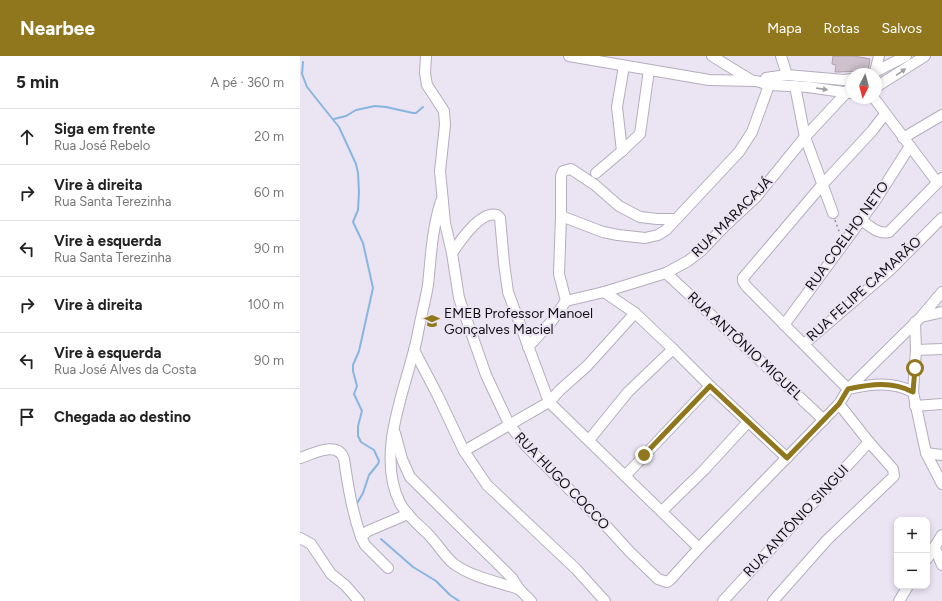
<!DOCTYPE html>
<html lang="pt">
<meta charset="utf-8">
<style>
body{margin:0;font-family:Figtree,sans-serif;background:#f2f2f2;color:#222}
.controls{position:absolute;right:12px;bottom:12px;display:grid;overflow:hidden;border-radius:8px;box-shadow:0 2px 6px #0003}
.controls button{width:36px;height:36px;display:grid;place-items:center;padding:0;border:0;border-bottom:1px solid #e0e0e0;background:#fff;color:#222;font:20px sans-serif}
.compass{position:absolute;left:546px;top:12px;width:36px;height:36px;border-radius:50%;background:#fff;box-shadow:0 2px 6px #0003;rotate:186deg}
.stop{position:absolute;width:12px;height:12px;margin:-9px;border:3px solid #90761c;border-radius:50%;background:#fff}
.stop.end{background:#90761c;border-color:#fff;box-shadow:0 1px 4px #0008}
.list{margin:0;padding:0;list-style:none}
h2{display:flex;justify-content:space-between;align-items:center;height:52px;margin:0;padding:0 16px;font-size:17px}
h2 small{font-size:13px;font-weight:400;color:#767676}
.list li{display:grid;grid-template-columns:26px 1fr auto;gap:12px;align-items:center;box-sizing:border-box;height:56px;padding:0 16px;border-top:1px solid #e0e0e0}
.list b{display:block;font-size:15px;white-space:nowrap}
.list p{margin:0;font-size:13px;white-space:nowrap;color:#767676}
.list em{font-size:13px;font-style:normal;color:#767676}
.icon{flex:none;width:22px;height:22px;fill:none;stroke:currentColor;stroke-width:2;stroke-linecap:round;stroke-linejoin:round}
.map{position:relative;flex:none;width:642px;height:545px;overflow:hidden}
header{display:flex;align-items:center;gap:24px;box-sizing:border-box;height:56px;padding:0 20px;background:#90761c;color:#fff}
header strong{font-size:19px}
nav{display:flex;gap:22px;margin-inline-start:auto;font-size:14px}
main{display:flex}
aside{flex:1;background:#fff}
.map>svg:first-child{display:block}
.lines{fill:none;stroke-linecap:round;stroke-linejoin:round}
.stream{stroke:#89b6e1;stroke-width:2}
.building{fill:#d0c2cd;stroke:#b1a3ae}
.minor-casing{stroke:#b4adbc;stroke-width:12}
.path{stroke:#928d98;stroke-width:1.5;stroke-dasharray:2 3;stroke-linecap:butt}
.minor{stroke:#fff;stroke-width:10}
.oneway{fill:#a09fa1}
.route{stroke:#90761c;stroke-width:5}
.labels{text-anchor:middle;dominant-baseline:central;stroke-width:4;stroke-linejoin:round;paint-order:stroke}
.street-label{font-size:14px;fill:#110f14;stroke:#ebe4f3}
.poi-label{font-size:14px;fill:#110f14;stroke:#ebe4f3;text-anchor:start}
</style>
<header>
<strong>Nearbee</strong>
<nav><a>Mapa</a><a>Rotas</a><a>Salvos</a></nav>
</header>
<main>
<aside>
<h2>5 min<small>A pé · 360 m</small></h2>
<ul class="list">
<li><svg class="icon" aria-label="ahead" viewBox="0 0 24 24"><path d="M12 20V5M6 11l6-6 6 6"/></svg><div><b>Siga em frente</b><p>Rua José Rebelo</p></div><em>20 m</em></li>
<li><svg class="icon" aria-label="right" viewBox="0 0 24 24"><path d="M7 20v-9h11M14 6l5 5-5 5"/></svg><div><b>Vire à direita</b><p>Rua Santa Terezinha</p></div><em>60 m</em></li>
<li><svg class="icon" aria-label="left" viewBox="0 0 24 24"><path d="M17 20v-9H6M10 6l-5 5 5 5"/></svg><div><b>Vire à esquerda</b><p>Rua Santa Terezinha</p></div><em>90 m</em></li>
<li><svg class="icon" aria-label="right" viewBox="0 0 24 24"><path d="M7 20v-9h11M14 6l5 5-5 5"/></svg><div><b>Vire à direita</b></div><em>100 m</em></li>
<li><svg class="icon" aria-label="left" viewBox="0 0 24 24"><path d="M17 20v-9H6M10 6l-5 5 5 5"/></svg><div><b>Vire à esquerda</b><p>Rua José Alves da Costa</p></div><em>90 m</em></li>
<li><svg class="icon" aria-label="arrive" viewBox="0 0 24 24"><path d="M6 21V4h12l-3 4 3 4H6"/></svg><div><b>Chegada ao destino</b></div></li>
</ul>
</aside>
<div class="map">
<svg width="642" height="545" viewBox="0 0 642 545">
<rect width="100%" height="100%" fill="#ebe4f3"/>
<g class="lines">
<g class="stream">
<path d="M3,6L2,18L7,31L39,71L56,108L58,117L59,136L58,154L53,166L63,187L73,232L59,295L53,309V315L57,330L54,338L62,355L58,370V380L61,386L74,394L79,405L78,408L69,419L63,437L56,449"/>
<path d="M34,63L46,60L56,54L75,50L86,51L113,57H116L123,51"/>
<path d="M81,483L113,511L136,525L150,539L159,545"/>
</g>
</g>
<path class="building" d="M533,0H554L570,3L568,15L535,16L536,9L532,8Z"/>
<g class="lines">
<g class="minor-casing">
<g id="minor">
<path d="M126,0L125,17L127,29L144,55L145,69L140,115L145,167L152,197L159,242L186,319L209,368L226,390L310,474L329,495L358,523L367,526L370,524L399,492L539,348L548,333L621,261L642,236"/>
<path d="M269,0L409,24L456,25L470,29L508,31L550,37"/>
<path d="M412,0L451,24"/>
<path d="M481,0L487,19"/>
<path d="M575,16L579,0"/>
<path d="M571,18L606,0"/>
<path d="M466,22L487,19L544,24L552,23"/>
<path d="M495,30L505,81L533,157"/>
<path d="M576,31L625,0"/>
<path d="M574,42L637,126"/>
<path d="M603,82L642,59"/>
<path d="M322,95L340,78L349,14"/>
<path d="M296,117L322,95L317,51L324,10"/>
<path d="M141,145C132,173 131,200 128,229C125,247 120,264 117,282C106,333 75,397 100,447C106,459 119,469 128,478C137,487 145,501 154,508C172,521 198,526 219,533"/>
<path d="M261,160L303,176L318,179L345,182L358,179L366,174L439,96L452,76L472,21"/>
<path d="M561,164C569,169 578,179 589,176L642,122"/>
<path d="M152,197C160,185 181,154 197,159L200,162L204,207L208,236L249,346L399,492"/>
<path d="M366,217L524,364"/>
<path d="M304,236L335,257L373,293L410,330L487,402"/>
<path d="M266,245L259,218L261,160V120L263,115L271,113L295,129L319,150L340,161L357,163H374"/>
<path d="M621,261L642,256"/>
<path d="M615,266L616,294L613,336L626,397L642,428"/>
<path d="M484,269L575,145L610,90"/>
<path d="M504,288L589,215L642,162"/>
<path d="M228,291L251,266L266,245L304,236L366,217L388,205L401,195L425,170L457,140L505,81L546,37L552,28"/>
<path d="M114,294L138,340L164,395L187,429L276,513L305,545"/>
<path d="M616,294L642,293"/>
<path d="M548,333L446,230L443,225V222L522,129L572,75L585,58"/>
<path d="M548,333C571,328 592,325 613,336"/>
<path d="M615,350L642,348"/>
<path d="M95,377L102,403L110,421L212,522L219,533L231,545"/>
<path d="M289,384L328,336L373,293"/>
<path d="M164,395L249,346L260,334L287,310L335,257"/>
<path d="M626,397L642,399"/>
<path d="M0,402C13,398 38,384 44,403C48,430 52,455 61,481"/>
<path d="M325,420L410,330"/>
<path d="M362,455L404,414L448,366"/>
<path d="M0,482L11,488L31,518L45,529L59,545"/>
<path d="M635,492L642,509"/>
<path d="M627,503L642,479"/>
<path d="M88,512L65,489L61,481L68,475L108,458"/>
<path d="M423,545L569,386"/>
<path d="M473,545L527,484L592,422L594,420L593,413L569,386L539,348"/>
<path d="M599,545L608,530"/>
</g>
</g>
<path class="path" d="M535,164L540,178"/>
<use href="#minor" class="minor"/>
</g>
<defs><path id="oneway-solid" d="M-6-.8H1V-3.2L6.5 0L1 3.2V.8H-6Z"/></defs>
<g class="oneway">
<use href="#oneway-solid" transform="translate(601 16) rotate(-34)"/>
<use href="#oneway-solid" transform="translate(522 33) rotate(9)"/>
</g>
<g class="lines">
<path class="route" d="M344,399L410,330L487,402L539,348L548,333C571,328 592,325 613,336L615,312"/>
</g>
<defs>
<g id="school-bare" transform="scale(1.2)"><path d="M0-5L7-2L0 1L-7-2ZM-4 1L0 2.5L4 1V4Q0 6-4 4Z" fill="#90761c" stroke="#ebe4f3" stroke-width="2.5" paint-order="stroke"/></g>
</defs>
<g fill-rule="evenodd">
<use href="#school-bare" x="132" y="265"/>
</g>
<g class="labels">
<g class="street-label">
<text transform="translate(432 161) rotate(-45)">RUA MARACAJÁ</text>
<text transform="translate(547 180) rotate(-54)">RUA COELHO NETO</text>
<text transform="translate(564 233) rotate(-42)">RUA FELIPE CAMARÃO</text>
<text transform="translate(445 290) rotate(43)">RUA ANTÔNIO MIGUEL</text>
<text transform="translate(262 425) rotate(46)">RUA HUGO COCCO</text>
<text transform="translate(496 465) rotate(-47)">RUA ANTÔNIO SINGUI</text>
</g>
<g class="poi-label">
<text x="144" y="257">EMEB Professor Manoel<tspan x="144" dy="16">Gonçalves Maciel</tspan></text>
</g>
</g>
</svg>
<div class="controls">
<button>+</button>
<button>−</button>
</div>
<svg class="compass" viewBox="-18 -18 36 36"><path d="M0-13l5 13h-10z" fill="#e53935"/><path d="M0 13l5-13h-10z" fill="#767676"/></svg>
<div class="stop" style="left:615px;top:312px"></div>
<div class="stop end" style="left:344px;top:399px"></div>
</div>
</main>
